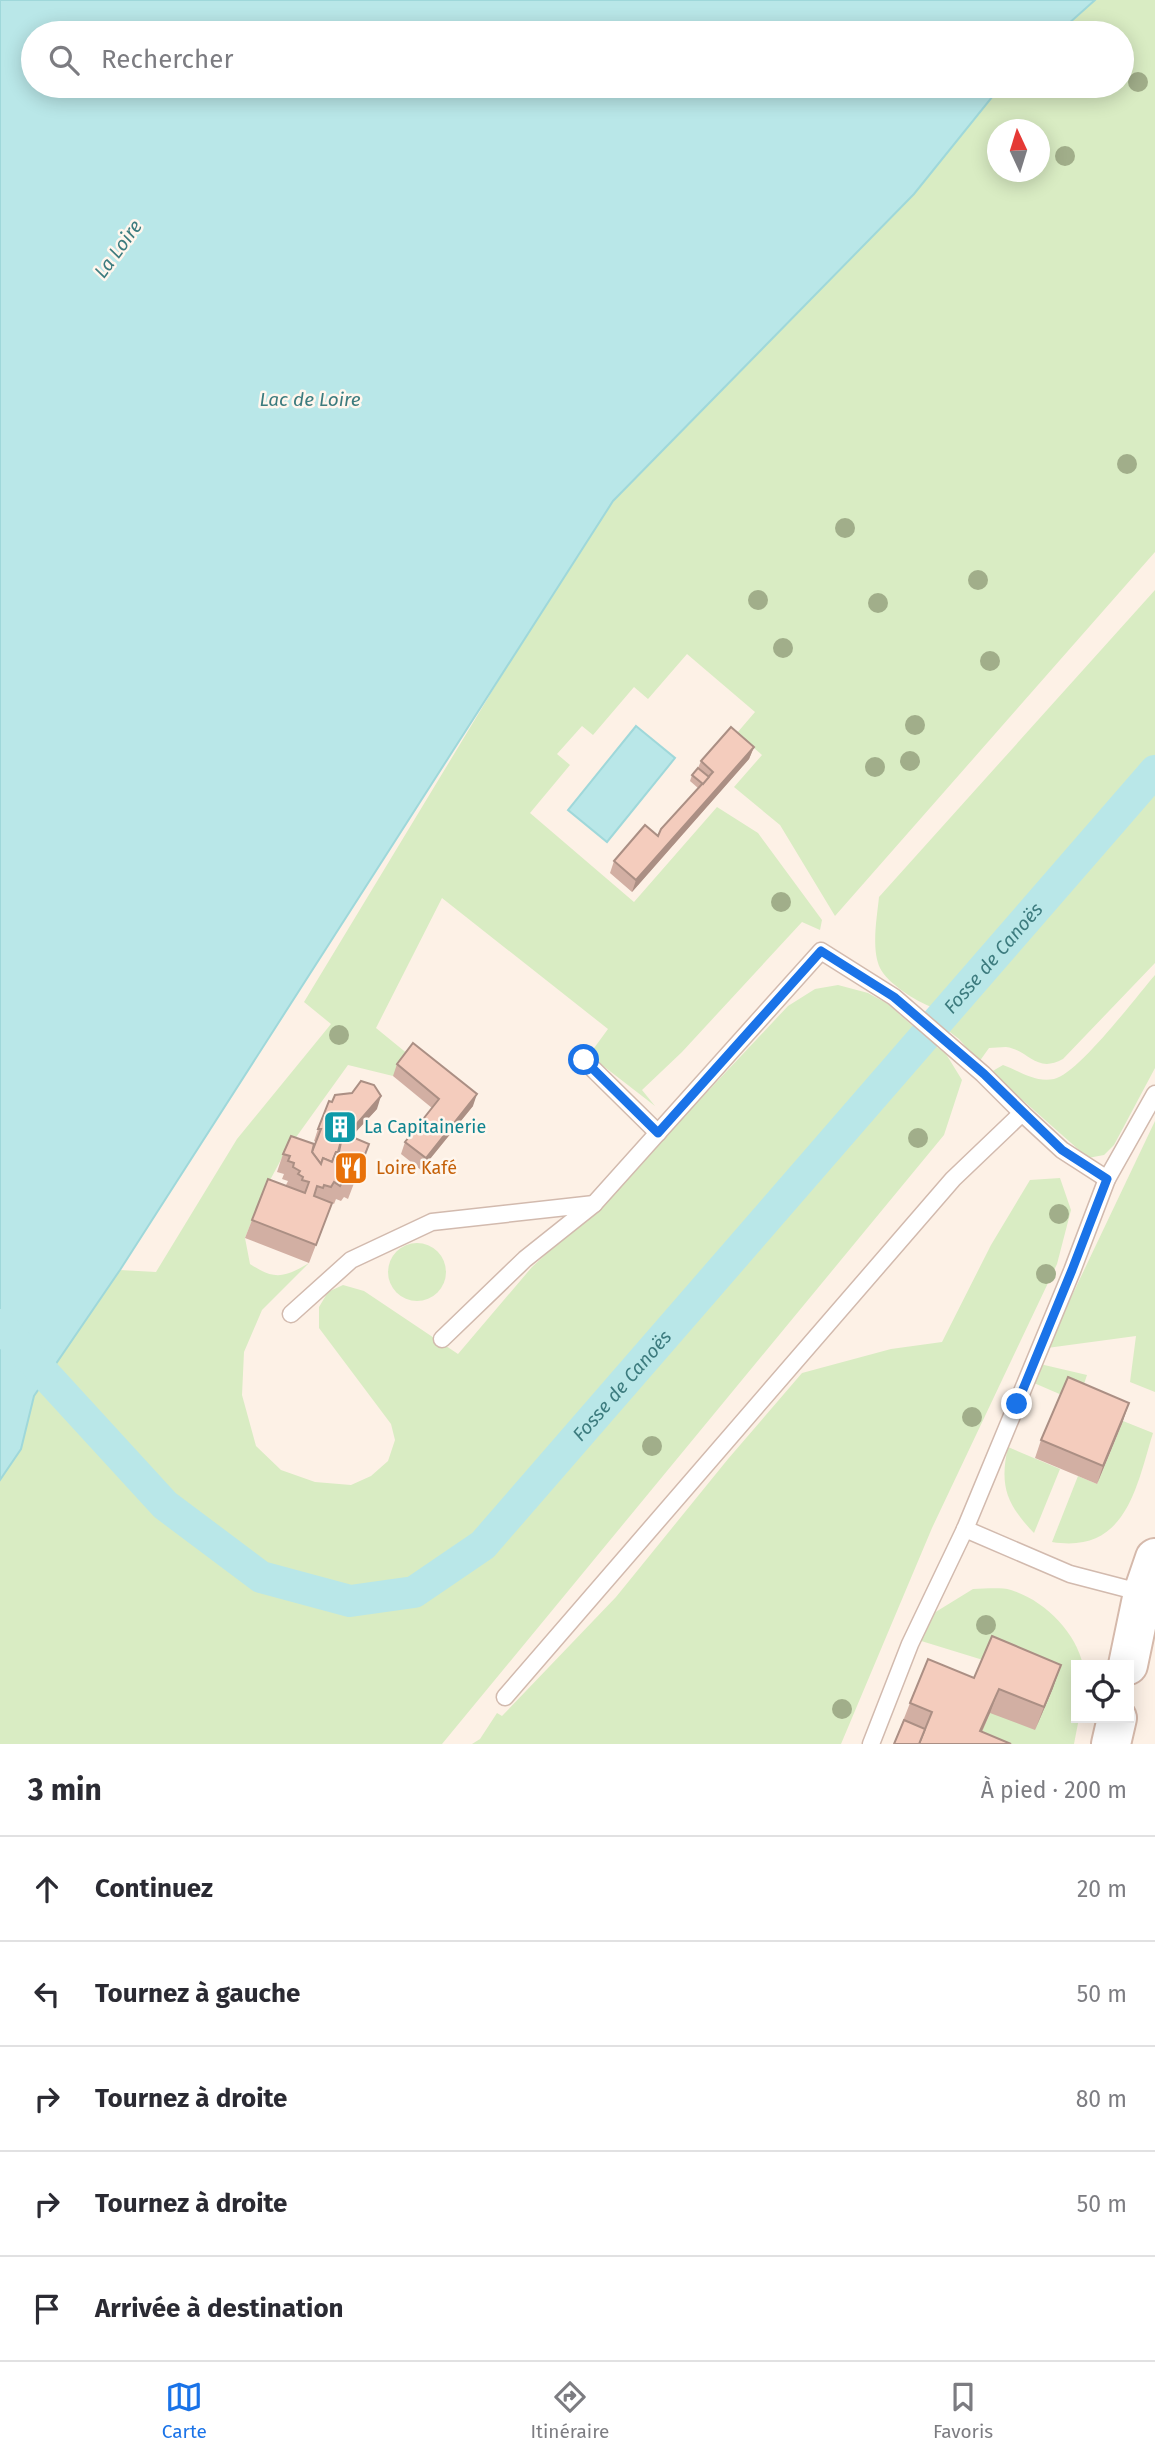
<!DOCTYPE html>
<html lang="fr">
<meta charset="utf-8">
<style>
body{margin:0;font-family:"Fira Sans",sans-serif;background:#f7f7f7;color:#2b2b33}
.controls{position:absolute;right:21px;bottom:21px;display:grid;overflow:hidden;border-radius:0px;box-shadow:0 4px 18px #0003}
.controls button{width:63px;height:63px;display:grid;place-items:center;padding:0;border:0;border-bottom:2px solid #e1e1e2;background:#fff;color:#2b2b33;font:35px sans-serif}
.compass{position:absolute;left:987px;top:119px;width:63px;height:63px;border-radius:50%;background:#fff;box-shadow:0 4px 18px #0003;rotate:356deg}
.stop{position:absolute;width:21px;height:21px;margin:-16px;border:5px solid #1a73e8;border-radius:50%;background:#fff}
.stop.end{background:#1a73e8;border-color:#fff;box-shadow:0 2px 7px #0008}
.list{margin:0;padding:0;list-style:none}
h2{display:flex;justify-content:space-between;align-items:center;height:91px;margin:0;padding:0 28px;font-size:30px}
h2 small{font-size:23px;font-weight:400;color:#7c7c81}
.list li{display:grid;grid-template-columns:46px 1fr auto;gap:21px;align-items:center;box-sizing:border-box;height:105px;padding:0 28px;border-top:2px solid #e1e1e2}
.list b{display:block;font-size:26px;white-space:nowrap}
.list em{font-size:23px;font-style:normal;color:#7c7c81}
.icon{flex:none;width:38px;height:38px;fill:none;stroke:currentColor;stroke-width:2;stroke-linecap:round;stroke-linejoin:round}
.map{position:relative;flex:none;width:1155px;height:1744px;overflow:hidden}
.search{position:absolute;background:#fff;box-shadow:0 4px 18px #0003;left:21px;right:21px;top:21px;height:77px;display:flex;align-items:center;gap:18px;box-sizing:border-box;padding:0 24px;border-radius:38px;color:#7c7c81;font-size:26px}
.sheet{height:616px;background:#fff}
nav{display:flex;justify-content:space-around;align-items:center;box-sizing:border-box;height:98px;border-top:2px solid #e1e1e2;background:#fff;font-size:19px;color:#7c7c81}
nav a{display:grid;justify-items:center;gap:4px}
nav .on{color:#1a73e8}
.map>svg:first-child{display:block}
.green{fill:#d9ecc3;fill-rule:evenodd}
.water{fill:#b9e7e8;stroke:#9fd8da;stroke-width:2}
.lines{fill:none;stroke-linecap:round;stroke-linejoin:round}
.canal{stroke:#b9e7e8;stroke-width:32}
.lane-casing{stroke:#d2baae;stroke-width:19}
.secondary-casing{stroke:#d5b9ab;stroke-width:42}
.lane{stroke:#fff;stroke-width:16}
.secondary{stroke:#fff;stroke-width:38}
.tree{fill:#a1ae8a}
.wall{fill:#d2afa3}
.shaded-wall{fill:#ab8f84}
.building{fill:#f4ccbd;stroke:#ab8f84;stroke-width:2}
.route{stroke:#1a73e8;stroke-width:9}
.labels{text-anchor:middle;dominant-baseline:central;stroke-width:5;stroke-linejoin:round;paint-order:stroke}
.culture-label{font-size:18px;fill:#0d838f;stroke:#fff6ed;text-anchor:start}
.food-label{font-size:18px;fill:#c56008;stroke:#fff6ed;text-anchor:start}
.water-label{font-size:19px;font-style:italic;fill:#3c7b7e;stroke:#fff6ed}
</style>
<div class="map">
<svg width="1155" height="1744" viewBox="0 0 1155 1744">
<rect width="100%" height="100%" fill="#fdf1e6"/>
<g class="green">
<path d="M1095,0H1155V552L835,916L780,825L734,787L762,755L737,733L755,712L687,654L648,699L634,687L593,735L582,726L557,754L570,765L530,813L634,902L717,807L758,833L822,920L820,930L802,922L682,1052L642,1090L655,1106L589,1055L608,1029L442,898L376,1028L409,1055L393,1076L348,1065L284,1154L261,1197L245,1238L250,1264C274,1280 284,1278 309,1263L262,1310L244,1352L242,1395L256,1446L281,1470L315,1482L351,1485L371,1476L388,1461L395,1440L391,1424L319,1328V1307L328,1292L343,1285L364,1291L458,1354L532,1267L615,1190L788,1006L815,989L838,985L868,993L888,1004L914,1027L932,1007C917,1002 887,983 880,968C871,949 877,917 879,897L1155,590V963L1063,1059C1036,1074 1029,1050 1006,1047C1000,1047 994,1048 989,1048L979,1062L959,1039L946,1029L933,1044L946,1054L962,1080L944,1135L442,1744H0V1480L21,1449L34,1396L120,1270L156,1272L237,1139L331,1024L304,1002L514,655L613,501L914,194L1001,86H1122V33H1058ZM998,130H1040V172H998Z"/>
<path d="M1155,975V1068L1114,1145L1104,1155L1088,1158L991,1072L1003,1065C1020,1071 1035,1083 1054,1079C1078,1074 1136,997 1155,975Z"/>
<path d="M1155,1121V1392L1130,1382L1136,1336L1047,1348Z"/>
<path d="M1060,1178L1071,1210L1057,1264L932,1528L841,1744H472L480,1739L497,1713L502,1716L616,1597L728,1459L802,1373L891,1349L942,1342L991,1245L1030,1180Z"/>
<circle cx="417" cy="1272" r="29"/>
<path d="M1040,1364L1087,1375L1078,1402L1034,1383Z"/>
<path d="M1123,1421L1153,1433C1136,1488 1126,1554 1052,1542L1078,1476L1097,1484Z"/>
<path d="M1008,1447L1060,1469L1034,1533C1007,1505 999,1486 1008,1447Z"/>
<path d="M973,1589C985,1589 1000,1587 1011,1590C1044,1600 1076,1632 1083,1665H1076V1718H1079L1074,1744H976L990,1713L983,1660L918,1640L934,1613Z"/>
</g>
<g class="water">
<path d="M0,0H1095L1058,33H33V86H1001L914,194L613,501L120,1270L34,1396L21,1449L0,1480Z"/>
<path d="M636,726L675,758L607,842L568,810Z"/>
</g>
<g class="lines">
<path class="canal" id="s1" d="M0,1325L165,1505L261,1577L350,1601L414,1592L483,1545L1155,771"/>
<g class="lane-casing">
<g id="lane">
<path d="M584,1060L658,1133"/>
<path d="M291,1314L351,1260L432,1222L594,1204"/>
<path d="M442,1339L525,1259L594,1204L821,951L894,997L983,1074L1022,1113"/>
<path d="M965,1529L1070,1574L1143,1593"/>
<path d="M505,1697L953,1179L1022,1113L1062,1150L1107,1179"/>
<path d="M871,1744L910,1644L965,1529L1072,1271L1107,1179L1155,1094"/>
</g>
</g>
<g class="secondary-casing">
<g id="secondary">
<path d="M1128,1665L1143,1593L1155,1558"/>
<path d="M1111,1744L1117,1718"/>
</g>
</g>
<use href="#lane" class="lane"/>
<use href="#secondary" class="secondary"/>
</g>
<g class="tree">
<circle cx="1138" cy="82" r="10"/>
<circle cx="1065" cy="156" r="10"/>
<circle cx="1127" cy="464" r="10"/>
<circle cx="845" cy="528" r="10"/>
<circle cx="978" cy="580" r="10"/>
<circle cx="758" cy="600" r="10"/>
<circle cx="878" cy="603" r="10"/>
<circle cx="783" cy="648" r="10"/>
<circle cx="990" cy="661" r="10"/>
<circle cx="915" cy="725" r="10"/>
<circle cx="910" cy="761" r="10"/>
<circle cx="875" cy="767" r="10"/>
<circle cx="781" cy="902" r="10"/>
<circle cx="339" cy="1035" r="10"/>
<circle cx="918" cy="1138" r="10"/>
<circle cx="1059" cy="1214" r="10"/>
<circle cx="1046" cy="1274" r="10"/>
<circle cx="972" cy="1417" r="10"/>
<circle cx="652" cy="1446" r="10"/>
<circle cx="986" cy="1625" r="10"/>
<circle cx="842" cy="1709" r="10"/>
</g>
<g class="wall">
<path d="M754,747L749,759L632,892L610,873L614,861L658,835L698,788L690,781L692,775L698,768L701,761Z"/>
<path d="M397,1064L473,1106L421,1170L401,1154L405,1142L432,1108L393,1076Z"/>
<path d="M377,1109L351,1137L369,1144L348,1199L344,1197L341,1201L336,1199L334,1204L327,1201L332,1203L309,1263L245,1238L252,1220L293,1189L286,1185L288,1181L282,1179L284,1174L277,1172L283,1154L312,1152L316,1142L314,1141L318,1129Z"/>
<path d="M1123,1421L1097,1484L1035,1458L1041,1440Z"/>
<path d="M974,1678L1053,1688L1035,1730L990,1713L982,1732L894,1744L910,1703Z"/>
</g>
<g class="shaded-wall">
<path d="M754,747L749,759L632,892L636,880Z"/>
<path d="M477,1094L473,1106L421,1170L426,1158Z"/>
<path d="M381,1096L377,1109L339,1150L341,1141Z"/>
<path d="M1129,1403L1123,1421L1097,1484L1103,1466Z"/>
<path d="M1061,1665L1053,1688L1035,1730L1044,1707Z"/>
<path d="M999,1689L990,1713L976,1744L980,1731Z"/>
</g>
<g class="building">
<path d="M731,727L754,747L636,880L614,861L645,825L658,836L661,829L713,772L701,761Z"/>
<path d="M698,768L709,777L703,784L692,775Z"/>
<path d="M413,1043L477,1094L426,1158L405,1142L439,1099L397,1064Z"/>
<path d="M361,1081L374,1085L381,1096L347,1135L345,1134L342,1137L338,1152H336L332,1162L323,1158L321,1164L312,1152L321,1129H318L329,1101L332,1102L335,1095L352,1093Z"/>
<path d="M345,1134L369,1144L355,1180L350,1179L348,1183L343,1181L340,1186L334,1182L331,1187L324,1185L323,1188L317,1186L314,1196L332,1203L316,1245L252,1220L268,1179L305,1193L309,1182L302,1180L303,1177L298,1174L300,1171L293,1167L294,1163L288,1161L290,1156L283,1154L291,1136L314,1144L312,1152L321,1164L323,1158L332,1162L336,1152H339L342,1137Z"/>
<path d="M1068,1377L1129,1403L1103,1466L1041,1440Z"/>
<path d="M992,1636L1061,1665L1044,1707L999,1689L980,1731L1011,1744H919L932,1712L910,1703L928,1659L974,1678Z"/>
<path d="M904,1720L925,1729L919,1744H894Z"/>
</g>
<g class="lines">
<path class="route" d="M584,1060L658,1133L821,951L894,997L984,1074L1062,1150L1107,1179L1072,1270L1017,1404"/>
</g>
<defs>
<g id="building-square" transform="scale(1.75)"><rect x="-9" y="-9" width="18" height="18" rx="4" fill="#0f9aa8" stroke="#fff6ed"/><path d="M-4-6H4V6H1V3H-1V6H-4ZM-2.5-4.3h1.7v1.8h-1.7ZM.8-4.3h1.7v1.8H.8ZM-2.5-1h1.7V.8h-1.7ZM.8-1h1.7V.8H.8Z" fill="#fff"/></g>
<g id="restaurant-square" transform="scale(1.75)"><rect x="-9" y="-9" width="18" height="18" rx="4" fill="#e8710a" stroke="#fff6ed"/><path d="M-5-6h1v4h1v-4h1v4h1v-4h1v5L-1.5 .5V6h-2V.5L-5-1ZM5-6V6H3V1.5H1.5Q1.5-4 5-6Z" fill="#fff"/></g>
</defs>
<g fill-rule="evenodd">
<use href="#building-square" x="340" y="1127"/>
<use href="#restaurant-square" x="351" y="1168"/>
</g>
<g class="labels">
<g class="culture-label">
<text x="364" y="1127">La Capitainerie</text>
</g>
<g class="food-label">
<text x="376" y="1168">Loire Kafé</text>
</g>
<g class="water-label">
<text transform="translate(118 249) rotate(-54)">La Loire</text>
<text x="310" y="399">Lac de Loire</text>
<text stroke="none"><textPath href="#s1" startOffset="1382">Fosse de Canoës</textPath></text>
<text stroke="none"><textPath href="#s1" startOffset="816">Fosse de Canoës</textPath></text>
</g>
</g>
</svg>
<div class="controls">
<button><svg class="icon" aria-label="locate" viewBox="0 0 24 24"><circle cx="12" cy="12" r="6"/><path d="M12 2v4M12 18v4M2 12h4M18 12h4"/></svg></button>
</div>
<svg class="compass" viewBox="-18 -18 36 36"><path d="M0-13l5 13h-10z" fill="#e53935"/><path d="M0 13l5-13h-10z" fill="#7c7c81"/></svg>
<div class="stop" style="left:584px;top:1060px"></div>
<div class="stop end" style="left:1017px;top:1404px"></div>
<div class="search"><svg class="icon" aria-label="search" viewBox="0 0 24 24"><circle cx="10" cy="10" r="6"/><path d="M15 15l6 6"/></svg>Rechercher</div>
</div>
<section class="sheet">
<h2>3 min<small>À pied · 200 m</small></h2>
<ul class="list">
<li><svg class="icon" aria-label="ahead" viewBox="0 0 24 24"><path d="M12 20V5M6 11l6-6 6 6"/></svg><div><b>Continuez</b></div><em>20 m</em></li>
<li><svg class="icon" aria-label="left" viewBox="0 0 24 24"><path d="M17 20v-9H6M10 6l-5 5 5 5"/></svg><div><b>Tournez à gauche</b></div><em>50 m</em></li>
<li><svg class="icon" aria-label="right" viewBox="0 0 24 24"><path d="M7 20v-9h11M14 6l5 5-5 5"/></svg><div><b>Tournez à droite</b></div><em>80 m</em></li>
<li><svg class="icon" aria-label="right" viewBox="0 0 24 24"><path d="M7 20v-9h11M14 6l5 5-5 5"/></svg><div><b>Tournez à droite</b></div><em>50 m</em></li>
<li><svg class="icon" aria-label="arrive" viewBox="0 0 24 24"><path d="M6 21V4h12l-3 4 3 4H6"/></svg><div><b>Arrivée à destination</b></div></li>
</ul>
</section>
<nav>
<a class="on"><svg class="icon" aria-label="map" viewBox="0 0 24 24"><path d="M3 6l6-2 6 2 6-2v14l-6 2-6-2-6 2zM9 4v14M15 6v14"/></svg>Carte</a>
<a><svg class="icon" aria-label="directions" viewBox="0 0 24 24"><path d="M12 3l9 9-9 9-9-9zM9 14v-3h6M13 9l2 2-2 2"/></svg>Itinéraire</a>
<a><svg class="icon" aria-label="saved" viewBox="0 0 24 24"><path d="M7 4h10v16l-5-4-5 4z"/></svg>Favoris</a>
</nav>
